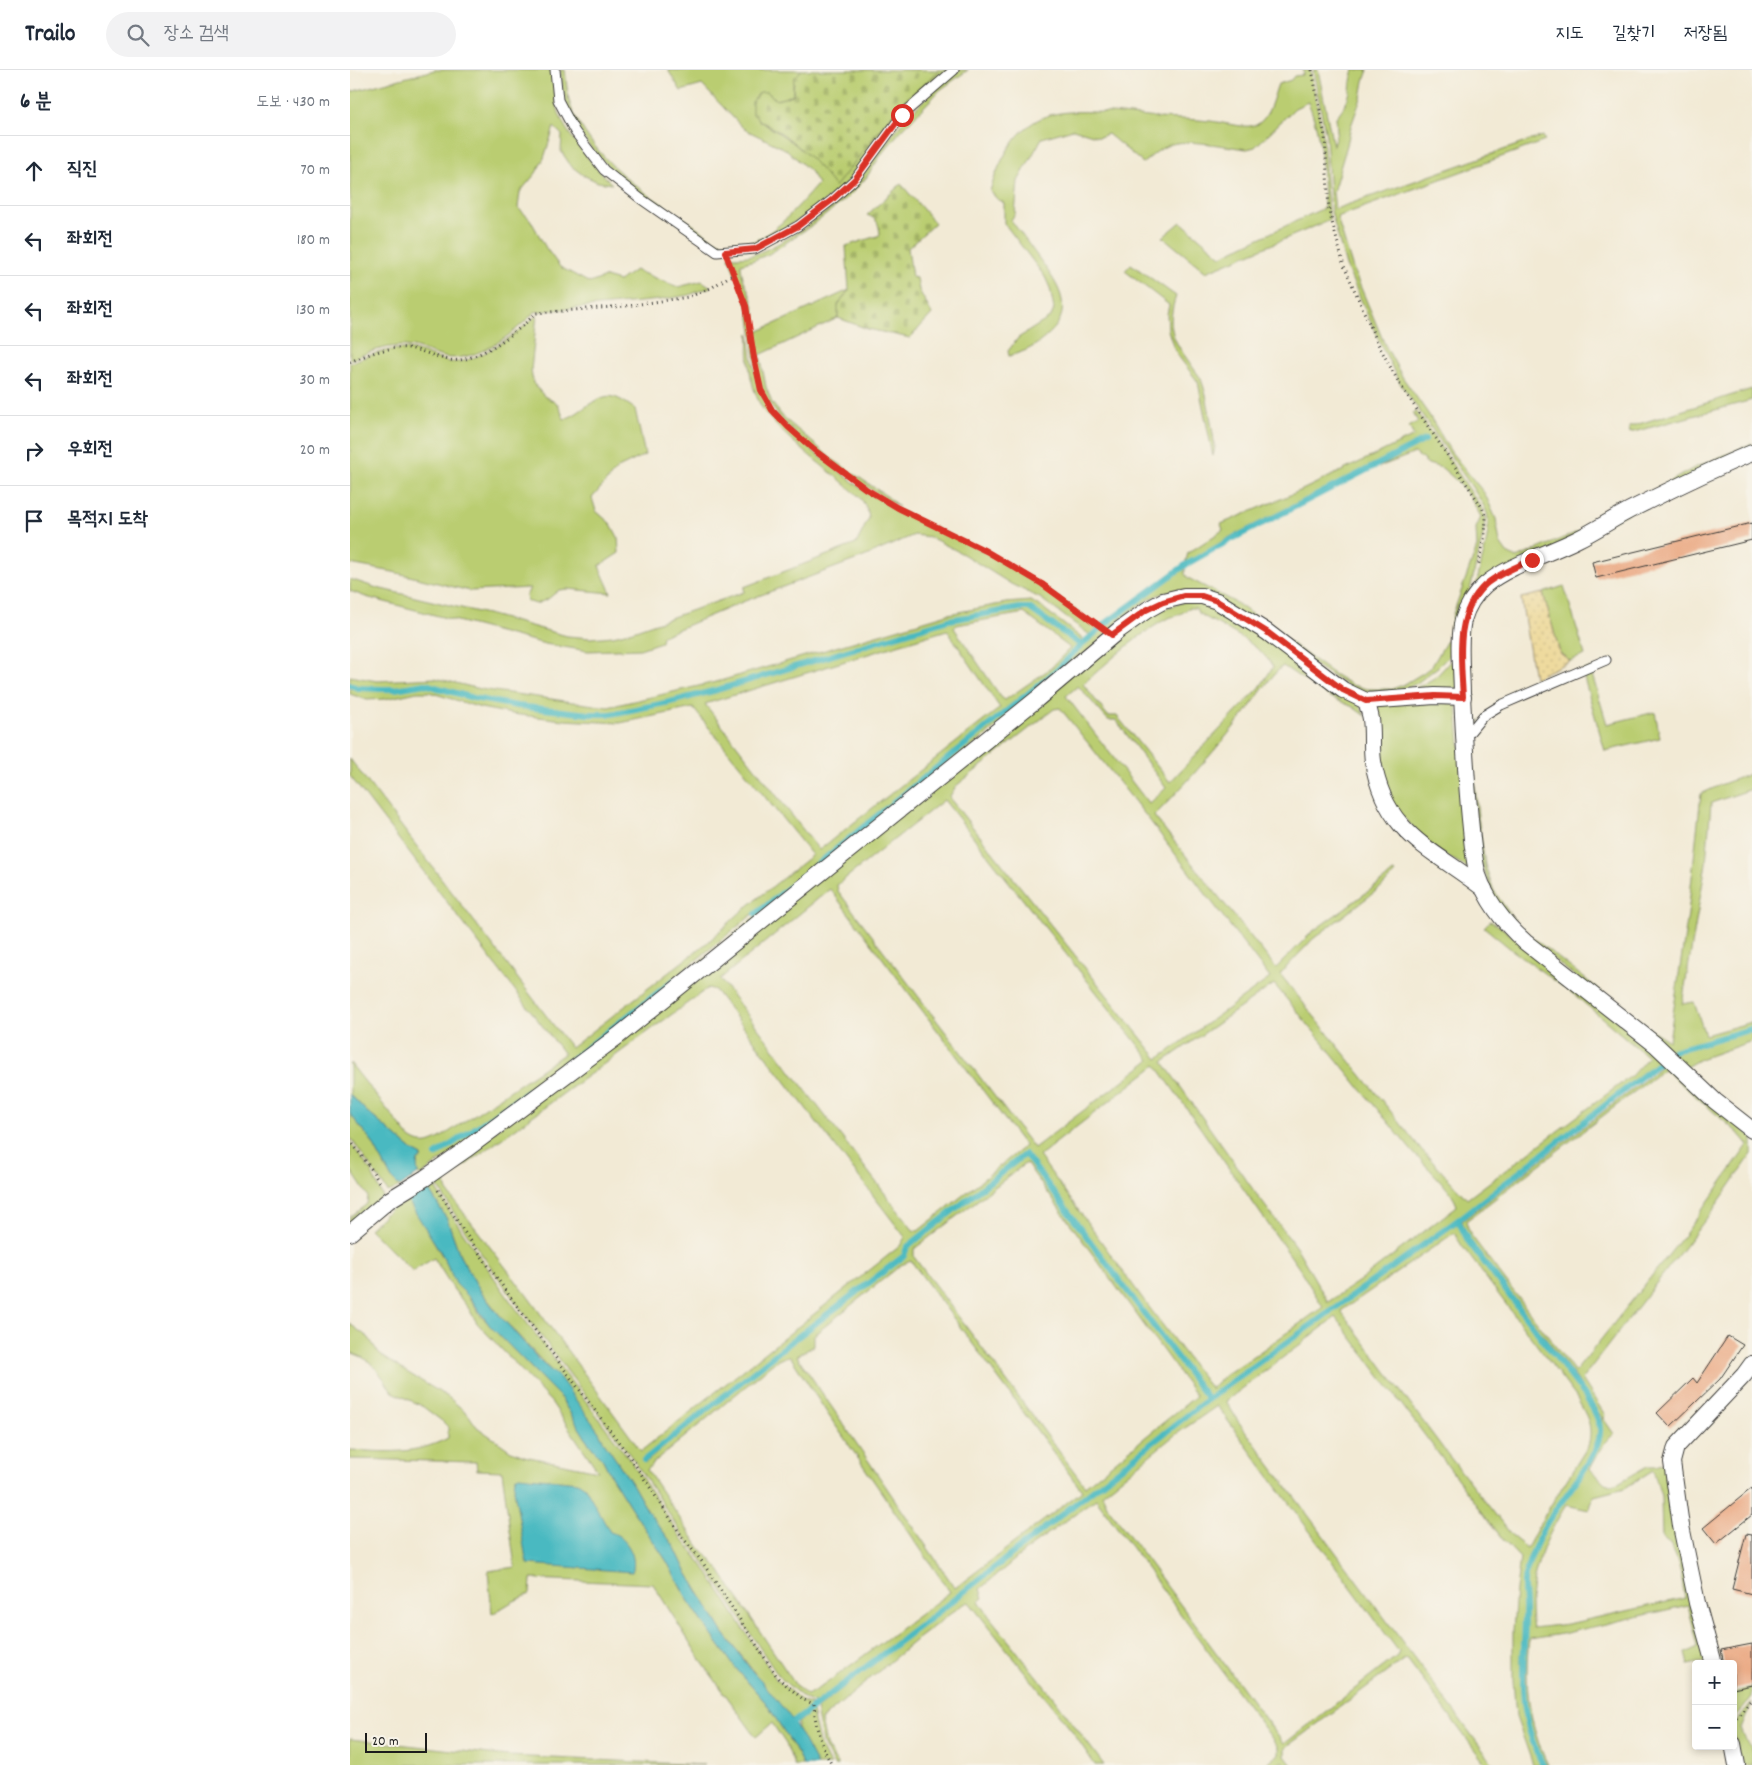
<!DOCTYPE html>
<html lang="ko">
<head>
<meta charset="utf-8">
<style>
  :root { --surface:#fff; --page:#f2f2f3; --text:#1f2937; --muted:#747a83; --line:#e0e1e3 }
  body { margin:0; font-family:Dekko,"Poor Story",sans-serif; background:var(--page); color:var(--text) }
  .controls { position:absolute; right:15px; bottom:15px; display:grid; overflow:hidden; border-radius:5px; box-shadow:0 2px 8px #0003 }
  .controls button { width:45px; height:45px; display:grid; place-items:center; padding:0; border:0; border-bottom:1px solid var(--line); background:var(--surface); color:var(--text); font:25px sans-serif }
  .scale { position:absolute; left:15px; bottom:12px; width:62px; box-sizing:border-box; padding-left:5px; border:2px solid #1c1c1c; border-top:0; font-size:14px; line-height:18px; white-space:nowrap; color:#1c1c1c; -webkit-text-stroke:4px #f7f3e8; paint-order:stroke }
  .stop { position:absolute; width:15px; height:15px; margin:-11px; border:4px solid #d93025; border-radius:50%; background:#fff }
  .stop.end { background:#d93025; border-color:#fff; box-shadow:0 1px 5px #0008 }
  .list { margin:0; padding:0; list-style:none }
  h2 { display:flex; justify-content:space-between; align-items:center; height:65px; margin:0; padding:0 20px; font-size:21px }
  h2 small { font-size:16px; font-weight:400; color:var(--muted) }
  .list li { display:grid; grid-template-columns:32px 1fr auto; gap:15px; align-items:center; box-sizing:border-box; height:70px; padding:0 20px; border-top:1px solid var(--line) }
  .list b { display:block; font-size:19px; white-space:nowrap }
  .list em { font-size:16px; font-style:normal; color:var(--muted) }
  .icon { flex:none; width:28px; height:28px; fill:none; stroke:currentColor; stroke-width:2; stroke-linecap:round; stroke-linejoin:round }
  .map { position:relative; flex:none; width:1402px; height:1695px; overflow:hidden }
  header { display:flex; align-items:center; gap:30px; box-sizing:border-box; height:70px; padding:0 25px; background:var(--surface); border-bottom:1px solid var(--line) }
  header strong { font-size:24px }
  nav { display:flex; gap:28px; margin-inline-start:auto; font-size:18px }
  .search { width:350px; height:45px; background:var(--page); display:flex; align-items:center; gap:12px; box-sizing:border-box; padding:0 18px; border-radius:28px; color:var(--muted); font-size:19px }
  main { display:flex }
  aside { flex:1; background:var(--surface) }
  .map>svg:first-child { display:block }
</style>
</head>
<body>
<header>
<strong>Trailo</strong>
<div class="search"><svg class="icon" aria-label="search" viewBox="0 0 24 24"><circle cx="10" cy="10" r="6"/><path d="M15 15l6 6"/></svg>장소 검색</div>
<nav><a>지도</a><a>길찾기</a><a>저장됨</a></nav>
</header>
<main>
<aside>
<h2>6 분<small>도보 · 430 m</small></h2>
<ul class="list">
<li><svg class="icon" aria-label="ahead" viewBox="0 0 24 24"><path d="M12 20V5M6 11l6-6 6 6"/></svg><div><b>직진</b></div><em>70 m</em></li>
<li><svg class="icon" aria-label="left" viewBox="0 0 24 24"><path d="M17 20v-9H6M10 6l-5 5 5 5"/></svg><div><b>좌회전</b></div><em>180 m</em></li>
<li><svg class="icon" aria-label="left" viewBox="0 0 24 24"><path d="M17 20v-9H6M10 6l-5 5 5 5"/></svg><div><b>좌회전</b></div><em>130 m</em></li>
<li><svg class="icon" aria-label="left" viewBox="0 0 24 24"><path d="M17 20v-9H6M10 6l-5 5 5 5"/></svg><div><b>좌회전</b></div><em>30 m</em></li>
<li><svg class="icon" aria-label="right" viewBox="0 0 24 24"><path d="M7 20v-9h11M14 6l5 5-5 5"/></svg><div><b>우회전</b></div><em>20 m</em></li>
<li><svg class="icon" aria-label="arrive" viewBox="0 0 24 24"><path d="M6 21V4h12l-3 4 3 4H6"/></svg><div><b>목적지 도착</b></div></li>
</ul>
</aside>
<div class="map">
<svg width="1402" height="1695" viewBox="0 0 1402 1695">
  <defs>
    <pattern id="sand-dots" width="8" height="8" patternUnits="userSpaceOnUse" patternTransform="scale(1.25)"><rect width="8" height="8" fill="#eeda9e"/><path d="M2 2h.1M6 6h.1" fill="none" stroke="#ccba88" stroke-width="1.8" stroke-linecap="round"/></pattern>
    <pattern id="cemetery-stones" width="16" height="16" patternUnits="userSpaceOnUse" patternTransform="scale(1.25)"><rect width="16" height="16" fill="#bacd71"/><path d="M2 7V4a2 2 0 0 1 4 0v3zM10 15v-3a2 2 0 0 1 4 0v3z" fill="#9faf61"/></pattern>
  </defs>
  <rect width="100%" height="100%" fill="#f7f3e8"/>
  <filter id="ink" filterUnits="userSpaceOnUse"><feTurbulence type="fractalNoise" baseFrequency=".02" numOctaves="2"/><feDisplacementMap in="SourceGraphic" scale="10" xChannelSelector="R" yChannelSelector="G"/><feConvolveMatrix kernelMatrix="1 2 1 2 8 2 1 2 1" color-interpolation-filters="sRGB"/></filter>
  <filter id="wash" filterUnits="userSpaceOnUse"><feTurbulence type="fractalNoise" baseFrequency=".0096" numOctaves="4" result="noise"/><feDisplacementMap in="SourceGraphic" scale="20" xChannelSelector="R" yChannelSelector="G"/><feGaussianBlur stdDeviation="1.12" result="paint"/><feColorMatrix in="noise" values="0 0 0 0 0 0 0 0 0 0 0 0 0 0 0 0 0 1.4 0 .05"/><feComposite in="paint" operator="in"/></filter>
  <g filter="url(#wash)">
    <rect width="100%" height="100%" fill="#f2ead5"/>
    <g fill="#bacd71" stroke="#6b7446" fill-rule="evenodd">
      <path d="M85 0H202C204 15 205 32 210 46 218 67 246 98 262 114L248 112 233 105 221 96 211 81 212 65 204 57 194 88 186 103 170 122 168 138 180 149 196 178 210 197 240 213 255 207 269 211 285 200 328 217 352 211 361 217 339 225 310 230 185 242C164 263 134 287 104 288 91 289 76 280 63 277 44 273 17 282 0 290V130H1L0 125V22Z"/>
      <path d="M210 0H215C217 14 217 31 224 44 251 96 292 121 339 152 351 160 369 177 385 176 420 173 446 138 468 114L460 101 437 80 394 59 352 15 331 21 318 0H452L443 14V25L427 30 417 22 409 51C441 69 463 86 485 116L551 33 586 4 588 0H599L586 10 503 106 491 118 457 145 403 176 374 179 366 176C315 140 232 94 215 30 212 21 212 10 210 0Z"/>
      <path d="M609 0H618L590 20 549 63 533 82 516 108 497 128 464 154 419 184 404 190 391 194C391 207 396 214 400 225 405 238 406 249 407 262L499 220 489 235 488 248 410 285 416 317 422 333 434 348 482 389 538 427 549 437C511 414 427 361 412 319 403 293 404 264 398 237 393 220 384 204 379 187 387 187 395 187 402 185 432 176 477 143 500 121 513 107 522 90 534 75 556 47 580 21 609 0Z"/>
      <path d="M953 0H960L973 66 978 141 980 150 856 202 813 167 831 152 871 186 974 138C973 102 972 66 958 32L945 38 905 77 897 79C878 77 835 68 819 75 810 78 801 87 793 93L758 64 749 67 723 59 692 68 668 111 665 144 661 150C670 162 679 175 688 187 706 212 727 238 699 264 685 277 677 281 659 286L658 281 668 268 701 247 704 239 700 218 695 207 654 153V133L647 129 640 121C649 92 664 59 694 47 721 36 778 45 807 48 825 49 842 49 860 51 873 52 897 60 908 54 920 46 923 27 928 14L941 10 944 6 954 5Z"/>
      <path d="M963 0H968L983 76 987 61 986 47C993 39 998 31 1000 21 1001 13 1001 7 1004 0H1018L1014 11 1011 28 1001 56 997 75 983 122 985 139 1193 66 1195 71 987 147 1003 199 1035 275 1053 308 1079 345 1101 382 1135 424 1146 449 1150 473 1157 483 1167 488 1239 457 1344 398 1402 373V380L1126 520C1128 497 1140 472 1138 449 1137 438 1129 429 1124 420L1050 313 1030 273 996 196 981 141 976 66Z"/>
      <path d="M781 194 826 226C816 256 822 269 840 293 843 298 848 304 851 309 859 330 861 355 865 377L863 386 848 312 829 287 823 276 818 260 817 244 819 235 775 201Z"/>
      <path d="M187 245 181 300 183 313 194 326 208 334 214 349C230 345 248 322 264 327 271 329 279 335 285 339L295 385 268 398 242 428 246 441 261 454 268 467 269 483 249 496 261 523 218 519 209 520 198 529 186 534 177 531 176 526 180 518 120 521 43 502 0 494V293C18 285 44 276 63 280 76 283 88 290 100 292 126 295 169 262 187 245Z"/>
      <path d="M399 263 402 288 409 321 421 341 463 381 515 421 547 439 635 482 691 515 749 557 740 565 690 528 661 514 613 484 580 467 564 465 516 486 395 531 312 566 311 572 290 579 238 581 195 574 16 527 0 521V509L27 518 141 545 217 566 240 568 263 566 283 561 394 522V517L506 474 519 448C516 428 504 423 490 410 469 393 421 357 410 334 399 312 397 287 399 263Z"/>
      <polygon points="1402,319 1402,330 1280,363 1279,357"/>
      <path d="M1066 341 1121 422 1131 438 1135 449 1133 465 1117 533 1098 587 1089 596 1066 614 1047 621 1009 623 960 592 830 519C803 522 779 542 759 560L755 557 835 498V504L838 508 888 534 982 603 1002 615 1017 619H1042L1053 615 1073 603 1082 596 1099 567 1103 544 1127 477 1126 458 1131 447 1120 427 1107 411 1092 398 1078 394 1065 383 1029 397 1077 371 1076 368 880 467 835 494 838 483 873 460 871 454 952 420 1064 366 1059 357 1068 352 1063 343Z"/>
      <polygon points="1214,516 1235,585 1220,591 1210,583 1193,523"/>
      <path d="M839 530 874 541 1009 634 1015 646 1003 637 980 627 933 596C922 604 906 629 897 641 867 678 837 713 804 746L926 898 963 861 1034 810 1043 802 1045 803 1034 815 963 869 930 904 1071 1079 1117 1129 1281 1006 1298 987 1226 926 1162 880 1134 857 1140 851 1151 857 1279 960 1402 1067V1084L1363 1140 1232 1309 1255 1345 1253 1348 1264 1364 1255 1372 1240 1399 1255 1413 1261 1415 1268 1413 1298 1396H1306L1317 1392 1359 1594 1352 1592 1338 1595 1335 1583 1348 1577 1338 1535 1212 1564 1179 1569C1174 1612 1178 1655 1198 1695H1194L1181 1663 1175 1629 1173 1605 1177 1543 1176 1508 1184 1484 1198 1454 1242 1389 1250 1372 1252 1348 1226 1308 1118 1167 1112 1151 1297 1008 1310 997 1311 992 1308 991 1189 1086 1107 1149 859 1327 675 1082 557 1176 553 1185 436 1274 292 1390 295 1393 437 1276 555 1186 558 1178 675 1085 856 1329 591 1538 465 1633 455 1629 429 1607 354 1493 334 1467 283 1389 162 1227 114 1159 88 1117 85 1109 791 547ZM838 538H846L848 543C871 557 910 573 923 597L910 617 820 712 767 646H758L733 614C758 592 783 569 811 552 819 546 832 546 838 538ZM728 616 758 650H766L816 718 799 734 716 626ZM710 638 797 747 920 908 808 989 601 730 600 726 606 716 704 639ZM594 730 800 990 684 1078 488 821 487 815ZM480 819 675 1076 568 1161 563 1160 370 909ZM924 914C971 969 1015 1025 1061 1080 1073 1094 1103 1120 1107 1136L1012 1209 978 1232 948 1180 907 1125 813 992ZM358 918 365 920 555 1167 550 1176 291 1381 176 1224 97 1121 95 1115V1110ZM806 995 949 1198 973 1237C950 1253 927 1270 904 1286 889 1297 872 1304 861 1319L796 1233 689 1086ZM1314 999 1388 1063 1398 1075 1336 1163 1225 1302 1120 1164 1116 1151ZM676 1093 846 1326 735 1416 564 1187V1179ZM561 1191 732 1421 605 1518 447 1286 464 1276V1265L551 1195ZM440 1286 479 1346 600 1522 474 1615 457 1625 447 1617 367 1497 350 1478 297 1400 302 1394 426 1291 435 1287ZM1303 1400 1311 1426 1312 1468C1330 1480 1331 1508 1335 1528L1218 1554 1183 1558C1175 1514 1193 1472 1216 1435L1239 1440 1240 1433 1244 1426 1275 1418Z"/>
      <polygon points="681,531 693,538 734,570 731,573 679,536 670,537 599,548 367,618 320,631 261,642 239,643 167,635 123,626 76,612 45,617 31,618 9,617 0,613 0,606 27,611 85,608 130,619 258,637 370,611 598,544 656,533"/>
      <path d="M678 539 729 575 705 599 323 909 196 1007 85 1084 87 1087 198 1009 325 912 708 602 732 576 752 559 757 563 749 572 497 780 171 1033 70 1106 66 1101 68 1090 72 1088V1086L63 1081 16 1041 0 1024V993L60 1068C72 1076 78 1074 90 1068L214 984 0 706V689L221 978 358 872 393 840 462 785 343 638 270 653 214 650 162 644 131 638 79 622H67L35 629 17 630 0 624V617L8 620 46 621 75 615 122 629 167 638 239 646 261 645 321 634 368 622 600 551ZM674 543 720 578 701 598 655 630 651 627 604 558 607 555ZM597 560 650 638 469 780 355 634Z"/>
      <polygon points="1104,587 1108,619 1061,621 1086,607"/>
      <polygon points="1240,598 1257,654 1305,642 1310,668 1255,681 1232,601"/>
      <polygon points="1098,633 1107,636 1120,799 1086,780 1045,739 1031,710 1023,635"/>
      <polygon points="1131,649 1124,675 1123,695 1128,747 1135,795 1144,821 1169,857 1294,955 1319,971 1338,844 1351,724 1370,715 1402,703 1402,719 1361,733 1356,793 1332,934 1344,932 1355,965 1402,952 1402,957 1323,980 1323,982 1402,960 1402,971 1350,989 1336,997 1173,864 1145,830 1130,790 1119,672"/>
      <polygon points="0,1044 21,1070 42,1109 50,1117 38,1122 0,1067"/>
      <polygon points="0,1072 21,1101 33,1127 0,1159 0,1147 17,1134 18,1126 0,1099"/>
      <polygon points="81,1111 112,1161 159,1229 281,1391 332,1469 352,1494 426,1609 453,1632 464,1635 445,1650 440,1649 373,1562 336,1501 324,1476 297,1440 281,1412 254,1372 249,1362 222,1328 216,1317 152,1248 130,1220 111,1188 97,1149 75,1114"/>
      <path d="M55 1126 76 1158 98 1196 132 1247 210 1327 240 1375 253 1390 261 1406 283 1441 316 1490 338 1530 359 1561 384 1596 416 1633 444 1677 453 1695H444L436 1674 422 1653 406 1667 352 1592 303 1514 181 1509 180 1524 162 1532 142 1544 138 1501 165 1497 152 1401 127 1400 126 1392 0 1389V1380C36 1382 65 1385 98 1368V1357L92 1351 72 1336 41 1321 34 1309 22 1294 12 1287 0 1282V1254L19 1268 29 1284 55 1301 98 1327 118 1344 127 1357 161 1381 174 1386 248 1401 202 1333 127 1253 119 1239 104 1220 84 1188 63 1201 19 1159Z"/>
      <path d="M1108 1153 1116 1172 1233 1325C1239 1335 1248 1347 1248 1359 1249 1385 1210 1428 1196 1451 1187 1467 1176 1489 1173 1507 1171 1520 1175 1533 1174 1546 1171 1585 1167 1625 1178 1663 1181 1674 1187 1685 1191 1695H1183L1166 1647 1163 1610V1561L1166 1519 1170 1488 1154 1471 986 1247 876 1331 888 1351 1144 1695H1136L1057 1589 1053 1590 935 1678V1686L942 1695H936L933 1691 927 1695H914L929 1684V1678L746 1429 681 1476 630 1519 633 1528 629 1531 639 1546 707 1632 754 1695H745L722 1661 619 1532 612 1535 567 1569 471 1650 476 1675 488 1695H484L472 1672 466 1639 859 1330ZM1104 1163 1112 1176 1226 1327C1236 1345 1244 1355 1238 1376L1194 1446 1177 1478 1164 1468 1095 1381 991 1241ZM867 1336 1049 1582 1047 1586 934 1674 758 1437 752 1424 825 1365Z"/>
      <polygon points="1402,1617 1402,1627 1383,1649 1383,1623"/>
      <polygon points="1402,1632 1391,1659 1395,1669 1402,1677 1402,1695 1389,1695 1383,1655"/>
      <polygon points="462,1641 469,1673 480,1695 467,1695 448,1660 448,1653"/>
      <polygon points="0,1669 158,1686 355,1695 0,1695"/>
    </g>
    <polygon fill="url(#sand-dots)" stroke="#857b5d" points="1193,523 1210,583 1220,591 1184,608 1171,528"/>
    <g fill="url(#cemetery-stones)" stroke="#6b7446">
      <path d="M452 0H588L586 4 551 33 485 117C470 97 454 80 434 65 423 57 411 54 402 43V32L410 22H417L427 30 443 25 444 8Z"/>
      <path d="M551 114 585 153 558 178 562 207 567 208 569 220 582 244 560 268 518 259 488 248V235L499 220 496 176 530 165C529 154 528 149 517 145Z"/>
    </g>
    <g fill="#4ab9c1" stroke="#336a6e">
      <polygon points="0,1024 16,1041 63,1081 72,1086 72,1088 68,1090 67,1095 68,1104 50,1117 42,1109 21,1070 0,1044"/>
      <polygon points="75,1114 97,1149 111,1188 130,1220 145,1240 192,1293 210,1308 249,1362 254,1372 281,1412 297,1440 324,1476 336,1501 373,1562 402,1601 411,1610 444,1652 467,1695 453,1695 444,1677 416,1633 384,1596 359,1561 338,1530 316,1490 283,1441 261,1406 253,1390 240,1375 210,1327 140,1256 121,1229 106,1214 93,1186 55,1126"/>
      <path d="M169 1406 228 1412 235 1417 260 1462C276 1466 288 1487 282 1502L178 1494 176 1489 164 1419 165 1408Z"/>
    </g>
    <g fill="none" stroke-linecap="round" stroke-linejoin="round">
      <g stroke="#4ab9c1" stroke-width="6">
        <polyline points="755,554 837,494 882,469 1075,370"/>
        <polyline points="0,615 8,618 31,619 45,619 75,614 123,628 167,636 239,644 261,644 320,632 367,620 599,550 670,538 679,538 731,575"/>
        <polyline points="406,844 707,600 731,575 751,558"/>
        <polyline points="1323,981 1402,959"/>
        <polyline points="86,1085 198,1008 324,910"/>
        <path d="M1108 1150 1118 1171 1234 1324C1240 1334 1249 1346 1250 1358 1253 1384 1210 1430 1197 1453 1188 1469 1180 1487 1175 1505 1172 1516 1176 1531 1175 1543 1175 1583 1168 1624 1180 1663 1183 1674 1188 1685 1193 1695"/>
        <polyline points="294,1390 437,1275 554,1186 557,1177 675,1084 858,1329"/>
        <polyline points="444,1652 592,1539 858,1329 1108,1150 1309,993"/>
      </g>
    </g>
    <g id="blocks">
      <g fill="#eaa67f">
        <polygon points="1402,453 1402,470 1246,508 1242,492"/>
        <polygon points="1378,1266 1393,1275 1370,1309 1320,1357 1307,1343 1343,1308 1347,1313"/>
        <polygon points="1402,1418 1402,1445 1366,1474 1353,1458"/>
        <polygon points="1396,1464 1402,1465 1402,1524 1382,1519"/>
        <polygon points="1402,1574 1402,1615 1383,1619 1383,1594 1374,1594 1371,1580"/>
      </g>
    </g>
  </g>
  <g filter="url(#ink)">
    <use href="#blocks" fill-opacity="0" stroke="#3c3b38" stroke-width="1"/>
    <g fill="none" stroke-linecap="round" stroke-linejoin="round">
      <g stroke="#3c3b38" stroke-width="11">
        <g id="lane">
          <polyline points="205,0 208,30 225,62 254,100 291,129 367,182 405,179 448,156 482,130 505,109 552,45 604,0"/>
          <polyline points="1115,668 1133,646 1151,635 1256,590"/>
        </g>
      </g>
      <g stroke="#3c3b38" stroke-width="18">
        <g id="street">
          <path d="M1402 383C1362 399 1324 418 1286 437 1265 447 1247 460 1226 470 1200 483 1157 496 1135 515 1125 524 1117 536 1113 550 1108 571 1112 603 1112 625 1114 667 1116 708 1120 749 1122 768 1123 787 1128 805 1137 832 1155 854 1175 872L1306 975 1365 1031 1402 1060"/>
          <path d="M1016 631C1018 637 1020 643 1021 649 1023 663 1021 678 1023 691 1035 765 1082 778 1134 819"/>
          <polyline points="0,1163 39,1130 75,1108 115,1080 268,966 687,629 769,560 797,540 813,531 834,526 852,526 867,531 917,562 993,620 1016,631 1085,626 1113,627"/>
          <polyline points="1364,1594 1347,1533 1331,1456 1322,1392 1326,1377 1394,1305 1402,1294"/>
          <polyline points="1383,1674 1387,1695"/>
        </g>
      </g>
      <g stroke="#3c3b38" stroke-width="3" stroke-dasharray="1 4" stroke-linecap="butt">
        <polyline points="962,0 975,66 979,141 994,196 1028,274 1049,313 1132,437 1136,448 1135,465 1128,497"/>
        <polyline points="380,196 396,237 404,288 411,320 422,340 439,357 464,380 516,419 548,438 636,481 693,514 748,554"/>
        <path d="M0 292C18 284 44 274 63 279 76 282 88 288 100 290 126 294 169 261 186 243L276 236 339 227 361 218 383 204"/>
        <polyline points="0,1070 22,1100 30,1114"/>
        <path d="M88 1120 113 1160 161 1228 282 1390 333 1468 353 1493 428 1608 454 1630 464 1634C465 1656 471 1676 482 1695"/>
        <polyline points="1383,1651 1402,1629"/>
      </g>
      <use href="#lane" stroke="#fff" stroke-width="9"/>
      <use href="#street" stroke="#fff" stroke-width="16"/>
    </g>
  </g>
  <g fill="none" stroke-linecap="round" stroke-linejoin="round" filter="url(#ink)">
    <path stroke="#d93025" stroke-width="6" d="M552 45 505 109 482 130 448 156 405 179 375 182 396 236 404 288 411 320 422 340 438 357 464 380 516 419 548 438 636 481 692 514 762 565 796 540 813 532 834 526H852L867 531 917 562 993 620 1016 631 1085 626 1113 627C1111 589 1104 544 1135 515 1148 504 1166 497 1182 490"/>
  </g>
</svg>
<div class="controls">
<button>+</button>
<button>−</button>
</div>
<div class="scale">20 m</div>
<div class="stop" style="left:552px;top:45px"></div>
<div class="stop end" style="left:1182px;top:490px"></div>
</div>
</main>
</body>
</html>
